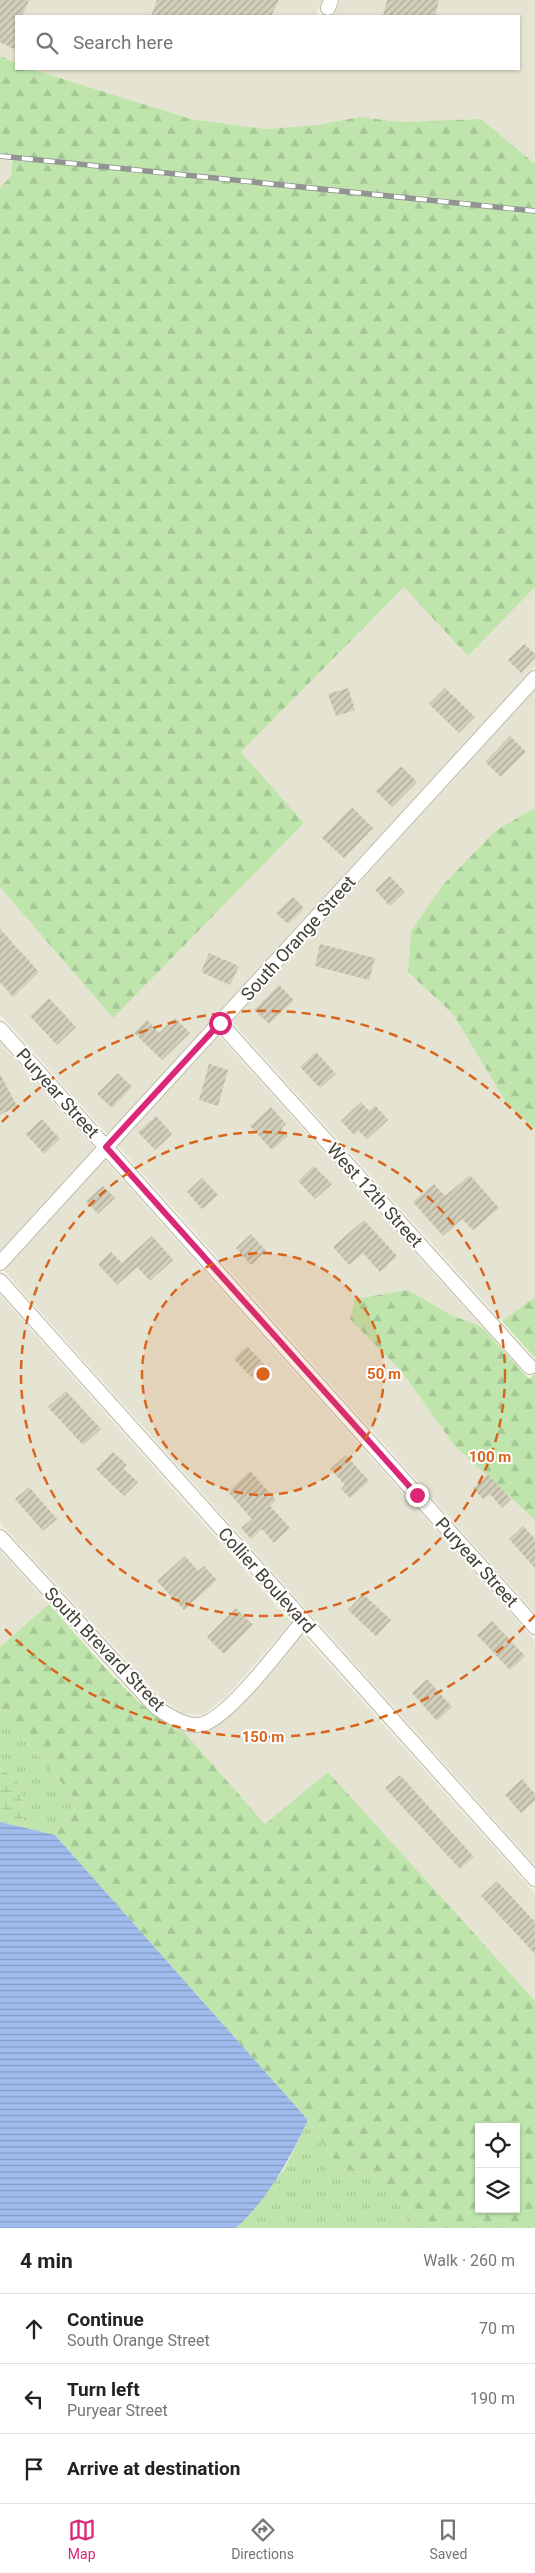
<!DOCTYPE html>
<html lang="en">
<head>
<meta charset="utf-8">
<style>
  :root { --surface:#fff; --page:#f2f2f2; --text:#222; --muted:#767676; --line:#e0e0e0; --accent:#db2777 }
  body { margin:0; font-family:Roboto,sans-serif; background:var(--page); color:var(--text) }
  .controls { position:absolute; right:15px; bottom:15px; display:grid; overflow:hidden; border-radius:0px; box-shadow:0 1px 4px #0004 }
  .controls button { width:45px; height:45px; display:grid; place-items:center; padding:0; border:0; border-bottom:1px solid var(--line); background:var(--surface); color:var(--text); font:25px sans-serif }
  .stop { position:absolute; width:15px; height:15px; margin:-11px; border:4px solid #db2777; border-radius:50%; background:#fff }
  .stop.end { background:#db2777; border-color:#fff; box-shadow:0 1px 5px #0008 }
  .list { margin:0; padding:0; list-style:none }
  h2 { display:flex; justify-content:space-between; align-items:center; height:65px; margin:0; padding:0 20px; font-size:21px }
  h2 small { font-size:16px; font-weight:400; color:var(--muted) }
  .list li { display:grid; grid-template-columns:32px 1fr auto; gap:15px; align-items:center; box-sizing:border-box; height:70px; padding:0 20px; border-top:1px solid var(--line) }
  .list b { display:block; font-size:19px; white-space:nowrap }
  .list p { margin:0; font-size:16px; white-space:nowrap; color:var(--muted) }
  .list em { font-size:16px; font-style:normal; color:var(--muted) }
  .icon { flex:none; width:28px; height:28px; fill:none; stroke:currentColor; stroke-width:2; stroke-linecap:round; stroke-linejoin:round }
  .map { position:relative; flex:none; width:535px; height:2228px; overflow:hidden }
  .search { position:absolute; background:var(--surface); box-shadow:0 1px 4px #0004; left:15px; right:15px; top:15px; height:55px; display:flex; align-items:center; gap:12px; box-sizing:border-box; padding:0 18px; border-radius:0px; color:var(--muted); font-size:19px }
  .sheet { height:275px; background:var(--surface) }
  nav { display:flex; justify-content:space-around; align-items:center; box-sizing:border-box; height:70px; border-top:1px solid var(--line); background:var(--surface); font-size:14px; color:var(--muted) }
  nav a { display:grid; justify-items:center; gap:2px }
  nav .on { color:var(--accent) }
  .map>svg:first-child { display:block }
</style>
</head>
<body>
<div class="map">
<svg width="535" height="2228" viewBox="0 0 535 2228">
  <defs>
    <pattern id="grass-tufts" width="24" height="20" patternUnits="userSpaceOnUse" patternTransform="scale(1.25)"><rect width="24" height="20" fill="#bfe5ac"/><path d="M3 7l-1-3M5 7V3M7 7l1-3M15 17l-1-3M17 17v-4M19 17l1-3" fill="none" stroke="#a5c695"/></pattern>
    <pattern id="forest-firs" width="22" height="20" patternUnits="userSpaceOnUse" patternTransform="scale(1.25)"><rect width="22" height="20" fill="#bfe5ac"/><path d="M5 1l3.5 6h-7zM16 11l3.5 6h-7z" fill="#a5c695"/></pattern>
    <pattern id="wetland-marsh" width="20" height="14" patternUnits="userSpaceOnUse" patternTransform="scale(1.25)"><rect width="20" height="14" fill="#bfe5ac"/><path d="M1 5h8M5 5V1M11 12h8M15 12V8" fill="none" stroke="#a5c695"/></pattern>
    <pattern id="water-rules" width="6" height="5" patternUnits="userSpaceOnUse" patternTransform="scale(1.25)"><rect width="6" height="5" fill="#a0bced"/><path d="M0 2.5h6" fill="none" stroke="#849ac1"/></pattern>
    <pattern id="building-hatch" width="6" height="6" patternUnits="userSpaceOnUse" patternTransform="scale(1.25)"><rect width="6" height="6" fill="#d2ceb9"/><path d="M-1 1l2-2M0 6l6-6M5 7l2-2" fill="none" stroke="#aca997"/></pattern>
  </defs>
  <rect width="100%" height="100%" fill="#f1f0e3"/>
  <g fill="#e5e3d1">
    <polygon points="0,0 322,0 316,14 323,16 16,16 16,63 0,56"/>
    <polygon points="340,0 535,0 535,164 481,119 400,122 360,117 316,125 266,129 191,119 31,69 519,69 519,16 333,16"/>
    <polygon points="0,153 13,154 11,176 0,188"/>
    <polygon points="404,587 468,655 535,587 535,666 107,1134 0,1014 0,887 113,1017 304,823 241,752"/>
    <polygon points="535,690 535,808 495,831 443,886 411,931 408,972 453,1014 507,1104 535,1129 535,1297 502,1321 232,1022"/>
    <polygon points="219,1036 482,1327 451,1315 408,1290 350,1318 402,1372 454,1445 535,1520 535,1613 118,1146"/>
    <polygon points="0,1043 94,1148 0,1251"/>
    <polygon points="105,1160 535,1641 535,1865 4,1271"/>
    <polygon points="0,1295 291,1622 226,1697 203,1715 183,1714 163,1700 0,1523"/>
    <polygon points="0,1551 49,1604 0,1647"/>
    <polygon points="302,1634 535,1893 535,2001 328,1773 265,1824 183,1731 203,1733 209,1731 238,1709"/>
  </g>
  <g fill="url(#grass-tufts)">
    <polygon points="0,1711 79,1803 55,1835 25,1828 20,1784 0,1767"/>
    <polygon points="308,2120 340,2168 375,2176 413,2222 411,2228 236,2228 255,2208 285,2168"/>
  </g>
  <g fill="url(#forest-firs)" fill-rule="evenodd">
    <polygon points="0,56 16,63 16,69 31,69 191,119 266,129 316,125 360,117 400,122 481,119 535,164 535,587 468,656 404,587 241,752 304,823 113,1018 0,887 0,188 11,176 13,155 0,153"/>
    <polygon points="535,808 535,1129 507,1104 453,1014 408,972 411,931 443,885 495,831"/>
    <polygon points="408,1290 451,1315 482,1327 529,1379 535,1374 535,1520 454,1445 402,1372 350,1319 355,1299"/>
    <polygon points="535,1297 535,1358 502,1321"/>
    <path d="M49 1604C76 1633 149 1725 183 1731L265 1824 328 1772 535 2001V2228H411L413 2222 375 2176 340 2168 308 2120 55 1835 79 1803 0 1711V1647ZM479 2127H516V2209H479Z"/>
  </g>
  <polygon fill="url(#wetland-marsh)" points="0,1767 20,1784 25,1828 0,1822"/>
  <path fill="url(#water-rules)" d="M0 1822 55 1835 308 2120C288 2162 270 2196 236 2228H0Z"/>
  <g fill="url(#building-hatch)">
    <polygon points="0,0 29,0 22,16 16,16 16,50 0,42"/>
    <polygon points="157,0 279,0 271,16 151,16"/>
    <polygon points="387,0 439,0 435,16 383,16"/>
    <polygon points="524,644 535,654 535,658 521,673 508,660"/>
    <polygon points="348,688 355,710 336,716 328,694"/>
    <polygon points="445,688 475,717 459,733 429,704"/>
    <polygon points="510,736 526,752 501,777 485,762"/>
    <polygon points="401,766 417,782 392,807 376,791"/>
    <polygon points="352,807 373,828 344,858 322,838"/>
    <polygon points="390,876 405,892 390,906 375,890"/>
    <polygon points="293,897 304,908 288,924 276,913"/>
    <polygon points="0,929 39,972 13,997 0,982"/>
    <polygon points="320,944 375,958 369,980 315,966"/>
    <polygon points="209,953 239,966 230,985 201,972"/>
    <polygon points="279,985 294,1000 269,1024 254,1010"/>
    <polygon points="49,998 76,1027 57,1045 30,1016"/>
    <polygon points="175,1018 190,1033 162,1060 134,1033 147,1020 159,1033"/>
    <polygon points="316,1052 336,1074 320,1088 300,1067"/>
    <polygon points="209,1064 228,1070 218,1106 199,1100"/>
    <polygon points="118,1073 132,1087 112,1108 97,1094"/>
    <polygon points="0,1074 17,1106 0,1115"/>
    <polygon points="361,1102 369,1111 375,1105 388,1120 367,1139 359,1131 354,1135 341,1121"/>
    <polygon points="271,1107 286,1124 281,1129 288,1136 272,1150 250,1126"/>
    <polygon points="156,1116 172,1134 155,1150 138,1132"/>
    <polygon points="42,1119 60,1139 44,1154 26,1134"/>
    <polygon points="314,1166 332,1184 315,1199 298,1181"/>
    <polygon points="470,1175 499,1208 473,1230 462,1219 443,1236 413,1202 434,1184 445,1196"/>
    <polygon points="202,1178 218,1195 202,1209 187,1192"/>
    <polygon points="103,1186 115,1198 98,1214 86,1201"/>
    <polygon points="364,1220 397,1256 380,1272 363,1253 349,1265 333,1247"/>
    <polygon points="251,1234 266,1251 251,1265 236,1248"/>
    <polygon points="152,1236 173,1260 150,1281 137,1267 117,1285 98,1264 111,1252 122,1263"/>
    <polygon points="247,1346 264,1364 251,1377 234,1359"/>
    <polygon points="66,1391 101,1429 83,1445 48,1407"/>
    <polygon points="113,1452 127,1465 123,1468 138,1482 124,1496 96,1469"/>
    <polygon points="346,1455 369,1481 350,1498 341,1489 345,1485 330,1469"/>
    <polygon points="250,1471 276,1500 270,1506 290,1528 274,1543 262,1529 251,1539 241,1528 252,1519 228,1492"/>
    <polygon points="488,1474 511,1499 502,1508 490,1494 483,1499 473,1488"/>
    <polygon points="29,1487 57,1519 43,1531 15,1499"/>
    <polygon points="523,1526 535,1539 535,1568 509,1539"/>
    <polygon points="185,1556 198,1571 204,1566 217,1580 184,1610 157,1581"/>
    <polygon points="363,1594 391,1620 376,1636 348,1610"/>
    <polygon points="236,1608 253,1625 224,1654 207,1637"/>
    <polygon points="492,1621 525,1656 510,1670 477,1635"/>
    <polygon points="427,1679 452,1707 437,1721 412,1693"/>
    <polygon points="400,1775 474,1857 460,1869 385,1788"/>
    <polygon points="522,1779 535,1794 535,1801 521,1813 505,1795"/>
    <polygon points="497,1881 535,1922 535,1954 481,1896"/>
  </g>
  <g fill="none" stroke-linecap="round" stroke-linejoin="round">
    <g stroke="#bcb9a6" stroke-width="16">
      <g id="minor">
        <polyline points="328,8 331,0"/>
        <polyline points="220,1023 530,1367"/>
        <polyline points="0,1029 535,1627"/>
        <polyline points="0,1263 535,678"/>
        <polyline points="0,1281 535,1879"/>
        <path d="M0 1537 157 1708C169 1716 190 1730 206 1723 235 1710 281 1647 303 1621"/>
      </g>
    </g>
    <use href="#minor" stroke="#fff" stroke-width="14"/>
    <g stroke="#939393" stroke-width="5.5">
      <polyline id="rail" points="0,156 535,211"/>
    </g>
    <use href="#rail" stroke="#fff" stroke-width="4" stroke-dasharray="11" stroke-linecap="butt"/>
  </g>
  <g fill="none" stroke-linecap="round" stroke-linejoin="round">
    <polyline stroke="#db2777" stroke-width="6" points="220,1023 106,1147 417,1495"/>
  </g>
  <circle cx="263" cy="1374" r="121" fill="#d9641b" fill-opacity=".12"/>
  <g fill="none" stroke="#d9641b" stroke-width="2.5" stroke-dasharray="9 6">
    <circle cx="263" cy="1374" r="121"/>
    <circle cx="263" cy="1374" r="242"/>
    <path d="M535 1615A363 363 0 0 1 2 1626M2 1122A363 363 0 0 1 535 1133"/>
  </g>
  <g text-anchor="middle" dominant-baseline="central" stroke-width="4" stroke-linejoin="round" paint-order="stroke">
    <g font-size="18" fill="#434034" stroke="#fff">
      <text transform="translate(298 938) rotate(-48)">South Orange Street</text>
      <text transform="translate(58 1093) rotate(48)">Puryear Street</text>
      <text transform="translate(375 1195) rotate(48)">West 12th Street</text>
      <text transform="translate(477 1562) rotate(48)">Puryear Street</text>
      <text transform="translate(267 1580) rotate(48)">Collier Boulevard</text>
      <text transform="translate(105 1649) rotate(46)">South Brevard Street</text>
    </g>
  </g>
  <circle cx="263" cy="1374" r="8" fill="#d9641b" stroke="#fff" stroke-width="2.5"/>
  <g font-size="15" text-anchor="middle" font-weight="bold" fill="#d9641b" stroke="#fff" stroke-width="4" stroke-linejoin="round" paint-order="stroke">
    <text x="384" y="1379">50 m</text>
    <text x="490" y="1462">100 m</text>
    <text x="263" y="1742">150 m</text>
  </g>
</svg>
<div class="controls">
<button><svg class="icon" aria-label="locate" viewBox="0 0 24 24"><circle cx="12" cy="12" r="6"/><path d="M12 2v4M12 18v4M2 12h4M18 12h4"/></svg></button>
<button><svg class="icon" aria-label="layers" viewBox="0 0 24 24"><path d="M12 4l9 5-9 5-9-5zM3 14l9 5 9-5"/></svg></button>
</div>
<div class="stop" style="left:220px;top:1023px"></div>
<div class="stop end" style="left:417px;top:1495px"></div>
<div class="search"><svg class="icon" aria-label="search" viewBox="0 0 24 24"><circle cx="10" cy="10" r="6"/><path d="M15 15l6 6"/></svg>Search here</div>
</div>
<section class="sheet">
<h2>4 min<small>Walk · 260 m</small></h2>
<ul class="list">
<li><svg class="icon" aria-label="ahead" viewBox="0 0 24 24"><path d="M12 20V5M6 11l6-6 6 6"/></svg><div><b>Continue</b><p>South Orange Street</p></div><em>70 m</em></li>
<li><svg class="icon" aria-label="left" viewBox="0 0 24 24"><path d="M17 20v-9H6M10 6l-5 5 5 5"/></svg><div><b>Turn left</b><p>Puryear Street</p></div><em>190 m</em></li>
<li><svg class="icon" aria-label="arrive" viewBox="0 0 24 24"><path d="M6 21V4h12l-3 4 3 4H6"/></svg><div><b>Arrive at destination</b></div></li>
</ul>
</section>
<nav>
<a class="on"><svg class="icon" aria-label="map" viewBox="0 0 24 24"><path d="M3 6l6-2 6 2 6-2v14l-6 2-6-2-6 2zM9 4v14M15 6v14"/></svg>Map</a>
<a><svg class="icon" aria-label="directions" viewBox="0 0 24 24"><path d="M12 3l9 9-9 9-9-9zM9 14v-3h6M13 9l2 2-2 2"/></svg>Directions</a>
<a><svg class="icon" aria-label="saved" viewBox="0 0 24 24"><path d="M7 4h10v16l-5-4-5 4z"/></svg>Saved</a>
</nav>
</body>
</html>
